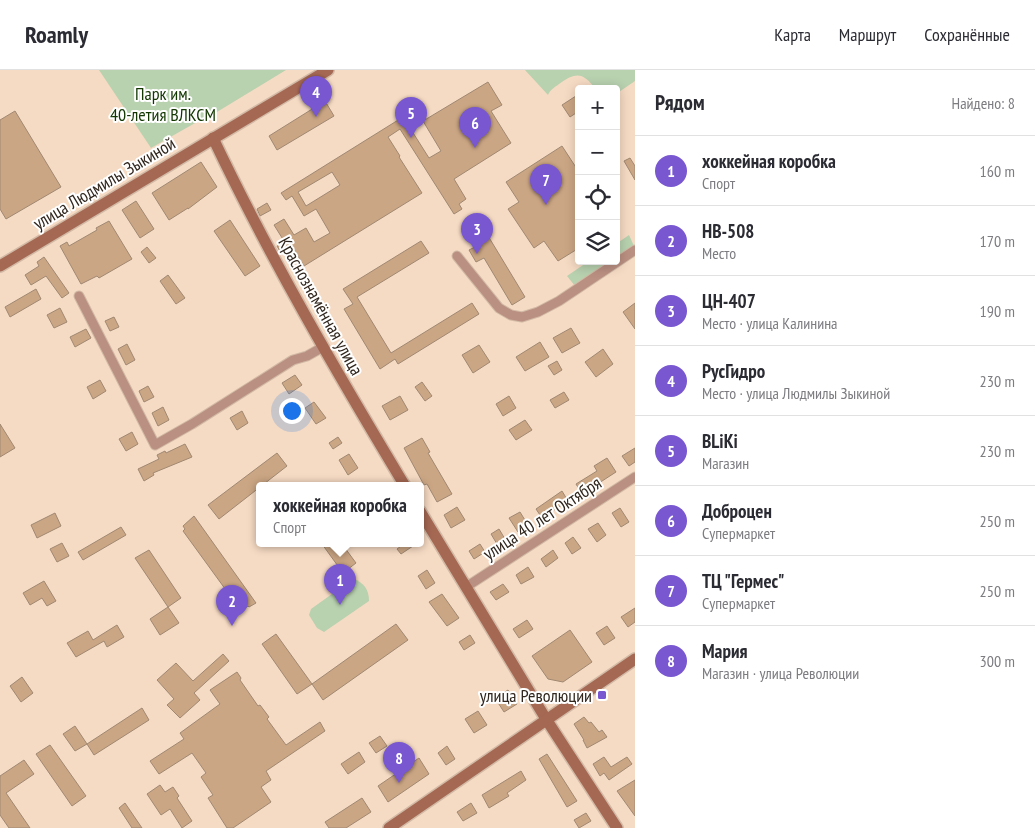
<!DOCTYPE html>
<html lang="ru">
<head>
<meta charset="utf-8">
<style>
  :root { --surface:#fff; --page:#f2f2f3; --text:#2b2b33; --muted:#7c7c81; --line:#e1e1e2; --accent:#7857d1 }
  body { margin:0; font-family:"PT Sans Narrow",sans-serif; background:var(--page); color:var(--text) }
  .controls { position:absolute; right:15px; top:15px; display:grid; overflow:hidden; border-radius:5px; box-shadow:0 2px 12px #0003 }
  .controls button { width:45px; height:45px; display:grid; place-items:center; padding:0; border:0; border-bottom:1px solid var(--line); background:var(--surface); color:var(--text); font:25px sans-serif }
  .you { position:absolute; left:291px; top:340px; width:18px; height:18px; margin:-12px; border:4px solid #fff; border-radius:50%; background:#1a73e8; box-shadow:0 0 0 8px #1a73e833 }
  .badge { display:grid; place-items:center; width:32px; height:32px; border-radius:50%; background:var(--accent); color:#fff; font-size:16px; font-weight:700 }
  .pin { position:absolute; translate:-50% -41px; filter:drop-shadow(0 1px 2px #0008) }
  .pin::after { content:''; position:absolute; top:26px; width:18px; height:15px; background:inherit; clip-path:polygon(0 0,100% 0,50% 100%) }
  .popup { position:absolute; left:256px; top:412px; width:168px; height:65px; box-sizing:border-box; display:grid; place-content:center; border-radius:5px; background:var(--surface); filter:drop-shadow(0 1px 4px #0005); font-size:16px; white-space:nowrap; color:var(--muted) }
  .popup b { font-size:19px; color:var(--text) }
  .popup::after { content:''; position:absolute; left:50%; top:100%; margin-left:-10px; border:10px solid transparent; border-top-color:var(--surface) }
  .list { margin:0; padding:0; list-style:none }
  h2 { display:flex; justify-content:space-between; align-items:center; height:65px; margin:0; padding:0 20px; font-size:21px }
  h2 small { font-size:16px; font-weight:400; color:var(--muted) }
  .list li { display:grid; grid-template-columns:32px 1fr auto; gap:15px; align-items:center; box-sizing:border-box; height:70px; padding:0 20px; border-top:1px solid var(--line) }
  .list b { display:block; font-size:19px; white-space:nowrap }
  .list p { margin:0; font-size:16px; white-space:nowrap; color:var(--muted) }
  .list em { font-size:16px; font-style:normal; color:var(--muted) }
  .icon { flex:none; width:28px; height:28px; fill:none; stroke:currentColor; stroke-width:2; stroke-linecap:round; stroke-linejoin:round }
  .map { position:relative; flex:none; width:635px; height:758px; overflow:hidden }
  header { display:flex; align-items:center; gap:30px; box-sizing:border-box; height:70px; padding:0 25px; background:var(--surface); border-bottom:1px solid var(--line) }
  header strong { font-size:24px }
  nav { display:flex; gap:28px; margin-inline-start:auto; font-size:18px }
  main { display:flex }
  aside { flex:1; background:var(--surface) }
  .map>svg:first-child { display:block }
</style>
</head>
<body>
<header>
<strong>Roamly</strong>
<nav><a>Карта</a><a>Маршрут</a><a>Сохранённые</a></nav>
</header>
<main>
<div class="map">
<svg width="635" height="758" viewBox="0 0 635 758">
  <rect width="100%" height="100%" fill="#f6dbc4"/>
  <g fill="#b8d1af">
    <polygon points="99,0 286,0 212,45 211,44 151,78"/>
    <path d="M525 0H635V11L616 24V19H596C583 3 577 1 559 14 555 17 550 20 548 25Z"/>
    <polygon points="629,165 634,176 616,191 616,174"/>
    <polygon points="589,191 615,191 575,216 567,206"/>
    <path d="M353 509C364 512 369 520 369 531L324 562 317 558 309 545 311 539Z"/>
  </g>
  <g fill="#cba684" stroke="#a08872" fill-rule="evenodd">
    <path d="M488 12 502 35 491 41 511 73 454 109 466 129 459 134 462 139 454 144 400 59 388 67 400 86 399 87 422 123 304 196 292 176 281 183 277 176 284 171 274 155 284 149 294 165 306 158 314 172 330 163 316 139 304 146 292 126 286 130 281 123 403 47 429 88 441 81 423 51ZM332 102 340 115 306 136 298 122Z"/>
    <polygon points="579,24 579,41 570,47 562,35"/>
    <polygon points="325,31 334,46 277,80 269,66"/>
    <polygon points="15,41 61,117 6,149 0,139 0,50"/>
    <polygon points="562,76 579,102 579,178 558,191 544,171 534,178 508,139 519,132 506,112"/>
    <polygon points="630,88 635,96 635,110 624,91"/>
    <polygon points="201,92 217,117 188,139 188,138 169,150 152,123"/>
    <polygon points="136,131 154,159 140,168 122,140"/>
    <polygon points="267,133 271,140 260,146 257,139"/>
    <polygon points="476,146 525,227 512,235 484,188 476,192 469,180 477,176 463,154"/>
    <polygon points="230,150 260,196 245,206 214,161"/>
    <polygon points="109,151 132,189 99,208 97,206 81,214 60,176 67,172 69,176 97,160 96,158"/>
    <polygon points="421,171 429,183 357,227 391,283 472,233 479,244 398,294 395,289 380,299 344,239 353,234 343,219"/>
    <polygon points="147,177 156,188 149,193 141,182"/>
    <polygon points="44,187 69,223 62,228 46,206 31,215 25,205 39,196 37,192"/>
    <polygon points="168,205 185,228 176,234 160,211"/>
    <polygon points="36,219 41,229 10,247 5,237"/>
    <polygon points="635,233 635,259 623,242"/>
    <polygon points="60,238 67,252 54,258 47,245"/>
    <polygon points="114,247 119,257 110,261 105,251"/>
    <polygon points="571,258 580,273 562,283 553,268"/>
    <polygon points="86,259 91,268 75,277 70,267"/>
    <polygon points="540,272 549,287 525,301 516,287"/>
    <polygon points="127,274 135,290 126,295 118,279"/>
    <polygon points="479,275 490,292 473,303 462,285"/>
    <polygon points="603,279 613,294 596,307 585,292"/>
    <polygon points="557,291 562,300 554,305 548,296"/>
    <polygon points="295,305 302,315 289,324 282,313"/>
    <polygon points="100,310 106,321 93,329 87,317"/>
    <polygon points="422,312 432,326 425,331 415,317"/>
    <polygon points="148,316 154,327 144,332 139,321"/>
    <polygon points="564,322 569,330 555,338 550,330"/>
    <polygon points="400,326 408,340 390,350 382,336"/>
    <polygon points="509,326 516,338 503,346 496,334"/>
    <polygon points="314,332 326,348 316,354 305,338"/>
    <polygon points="163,337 169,350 158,356 152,343"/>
    <polygon points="242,341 248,353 237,360 230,348"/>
    <polygon points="525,350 532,360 516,370 509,360"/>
    <polygon points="0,354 15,378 0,387"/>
    <polygon points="132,362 138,374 126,381 119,369"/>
    <polygon points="338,367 342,373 333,379 329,373"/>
    <polygon points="422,368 430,382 428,383 452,424 437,432 427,414 424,415 404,378"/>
    <polygon points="185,374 192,387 153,403 154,405 144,411 138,399 159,389 157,385 165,381 166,383"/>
    <polygon points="635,378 635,392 629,396 622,386"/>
    <polygon points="277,383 287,396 219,449 208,435"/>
    <polygon points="349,384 358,398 348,405 339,390"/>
    <polygon points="607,388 616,402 582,424 576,414 597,401 594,396"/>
    <polygon points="562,421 568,431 542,448 536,439"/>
    <polygon points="457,437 465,450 451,458 444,445"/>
    <polygon points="620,438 629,452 621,457 612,443"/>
    <polygon points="520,442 528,455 518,462 509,448"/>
    <polygon points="55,443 61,456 37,468 31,455"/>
    <polygon points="194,446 256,533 249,537 248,536 242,540 240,537 239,538 183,461 185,459 183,456"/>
    <polygon points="598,453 606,465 597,472 588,459"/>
    <polygon points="121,457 126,465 83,490 78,482"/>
    <polygon points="499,459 505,469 497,474 491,464"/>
    <polygon points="573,467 581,478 572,484 565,473"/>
    <polygon points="62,473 69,486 57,492 50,479"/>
    <polygon points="322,474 342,474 356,493 343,503"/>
    <polygon points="404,474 416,474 401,484 397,479"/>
    <polygon points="480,474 485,482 474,489 469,481"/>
    <polygon points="149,480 181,528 168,537 135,488"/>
    <polygon points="553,480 558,488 546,497 541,489"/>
    <polygon points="528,497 534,507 521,514 516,505"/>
    <polygon points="427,500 435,513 426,519 418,506"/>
    <polygon points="44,511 56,531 47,536 42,528 30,535 23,523"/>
    <polygon points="503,514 509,522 496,530 490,522"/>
    <polygon points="442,524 459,548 447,556 429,532"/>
    <polygon points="168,537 179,553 160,565 150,549"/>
    <polygon points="635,538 635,552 628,557 621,547"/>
    <polygon points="527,550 533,559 519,568 513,559"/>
    <polygon points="396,554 408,570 323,630 312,614"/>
    <polygon points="117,555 124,567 107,577 104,571 76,587 67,573 88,561 93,570"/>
    <polygon points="607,556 615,568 604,575 596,563"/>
    <polygon points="570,560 592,592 563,612 548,609 532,586"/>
    <polygon points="276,564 312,614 297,624 262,574"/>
    <polygon points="470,565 475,573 464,580 459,572"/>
    <polygon points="223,584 229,591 194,623 200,630 180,648 167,635 174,629 157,610 176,593 193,611"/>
    <polygon points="237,602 241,608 240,610 258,636 260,635 269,647 267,649 286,675 320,652 325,661 266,701 271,710 261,717 271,732 233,758 227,758 208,728 213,725 201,707 206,703 192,683 159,704 150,691 184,669 180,663 220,634 210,620"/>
    <polygon points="22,607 33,623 21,632 10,616"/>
    <polygon points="508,620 517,634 504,642 495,628"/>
    <polygon points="142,638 149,650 94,685 87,674"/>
    <polygon points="478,641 487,655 474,663 465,649"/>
    <polygon points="584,647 589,653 591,652 599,662 602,660 607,667 587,678 583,670 584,670 574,654"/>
    <polygon points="75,656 87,674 75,681 63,664"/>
    <polygon points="380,666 387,676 376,683 369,673"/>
    <polygon points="50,675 86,726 72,736 36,684"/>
    <polygon points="447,676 455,689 446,695 438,683"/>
    <polygon points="359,682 365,692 348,704 341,694"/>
    <polygon points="547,684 577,731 567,737 539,689"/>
    <polygon points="604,687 611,697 627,687 632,694 609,710 604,703 600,706 593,694"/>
    <polygon points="419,688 429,704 388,732 378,716"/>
    <polygon points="24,690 34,704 6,723 30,758 9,758 0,745 0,706"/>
    <polygon points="521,701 526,710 507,723 509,726 489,738 482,725"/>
    <polygon points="635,710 635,746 617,721"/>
    <polygon points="160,715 165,722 173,717 179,726 177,728 192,751 182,758 170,739 161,745 147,724"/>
    <polygon points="362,728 371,742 346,758 329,758 325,752"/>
    <polygon points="125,733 142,758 132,758 119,738"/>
    <polygon points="471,733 477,743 463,751 457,742"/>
    <polygon points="586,743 591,751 579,758 574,750"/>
  </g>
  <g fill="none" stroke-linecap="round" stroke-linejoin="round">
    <g stroke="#d2baa6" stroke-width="11">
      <g id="street">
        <polyline points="457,186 499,238 511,245 522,247 538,242 559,231 635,180"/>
        <polyline points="79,226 155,375 192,354 293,290 307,286 323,277"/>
        <polyline points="466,517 635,407"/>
      </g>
    </g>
    <g stroke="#d2baa6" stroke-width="14">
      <g id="secondary">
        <path d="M213 68C270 188 337 303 405 416"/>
        <polyline points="0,196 328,0"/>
        <polyline points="420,441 546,649 617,758"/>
        <polyline points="389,758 635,589"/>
      </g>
    </g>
    <use href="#street" stroke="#ba9082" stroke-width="9"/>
    <use href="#secondary" stroke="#a56853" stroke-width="11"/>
  </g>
  <rect fill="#7857d1" stroke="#fff" stroke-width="2" x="597" y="620" width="10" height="10" rx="2.5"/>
  <g text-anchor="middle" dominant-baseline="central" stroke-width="4" stroke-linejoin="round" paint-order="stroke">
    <g font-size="18" fill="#123700" stroke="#fff">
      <text x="163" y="23">Парк им.<tspan x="163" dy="21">40-летия ВЛКСМ</tspan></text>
    </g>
    <g font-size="18" fill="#30261d" stroke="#fff">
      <text transform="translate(104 113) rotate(-31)">улица Людмилы Зыкиной</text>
      <text transform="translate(321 236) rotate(61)">Краснознамённая улица</text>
      <text transform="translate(542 448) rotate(-33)">улица 40 лет Октября</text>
    </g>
    <g font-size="18" fill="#30261d" stroke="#fff" text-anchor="end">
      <text x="592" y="625">улица Революции</text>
    </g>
  </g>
</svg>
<div class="controls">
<button>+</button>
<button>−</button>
<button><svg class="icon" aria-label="locate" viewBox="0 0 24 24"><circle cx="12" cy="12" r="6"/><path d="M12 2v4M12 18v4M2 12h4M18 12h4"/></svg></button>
<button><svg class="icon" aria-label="layers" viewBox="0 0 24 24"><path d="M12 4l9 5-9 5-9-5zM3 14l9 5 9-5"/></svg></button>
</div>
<div class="you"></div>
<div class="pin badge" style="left:340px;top:535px">1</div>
<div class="popup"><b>хоккейная коробка</b>Спорт</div>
<div class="pin badge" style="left:232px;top:556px">2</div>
<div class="pin badge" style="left:477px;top:184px">3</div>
<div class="pin badge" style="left:316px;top:47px">4</div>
<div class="pin badge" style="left:411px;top:68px">5</div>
<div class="pin badge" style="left:475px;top:78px">6</div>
<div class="pin badge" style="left:546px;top:135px">7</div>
<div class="pin badge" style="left:399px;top:713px">8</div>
</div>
<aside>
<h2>Рядом<small>Найдено: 8</small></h2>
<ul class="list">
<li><span class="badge">1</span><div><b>хоккейная коробка</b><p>Спорт</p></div><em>160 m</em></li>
<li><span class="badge">2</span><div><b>НВ-508</b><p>Место</p></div><em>170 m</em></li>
<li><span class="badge">3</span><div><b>ЦН-407</b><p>Место · улица Калинина</p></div><em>190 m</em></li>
<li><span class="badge">4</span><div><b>РусГидро</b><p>Место · улица Людмилы Зыкиной</p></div><em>230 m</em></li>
<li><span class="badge">5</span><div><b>BLiKi</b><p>Магазин</p></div><em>230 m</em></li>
<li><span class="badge">6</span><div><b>Доброцен</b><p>Супермаркет</p></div><em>250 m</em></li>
<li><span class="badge">7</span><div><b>ТЦ &quot;Гермес&quot;</b><p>Супермаркет</p></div><em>250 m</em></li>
<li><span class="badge">8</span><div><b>Мария</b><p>Магазин · улица Революции</p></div><em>300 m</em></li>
</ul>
</aside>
</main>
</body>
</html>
